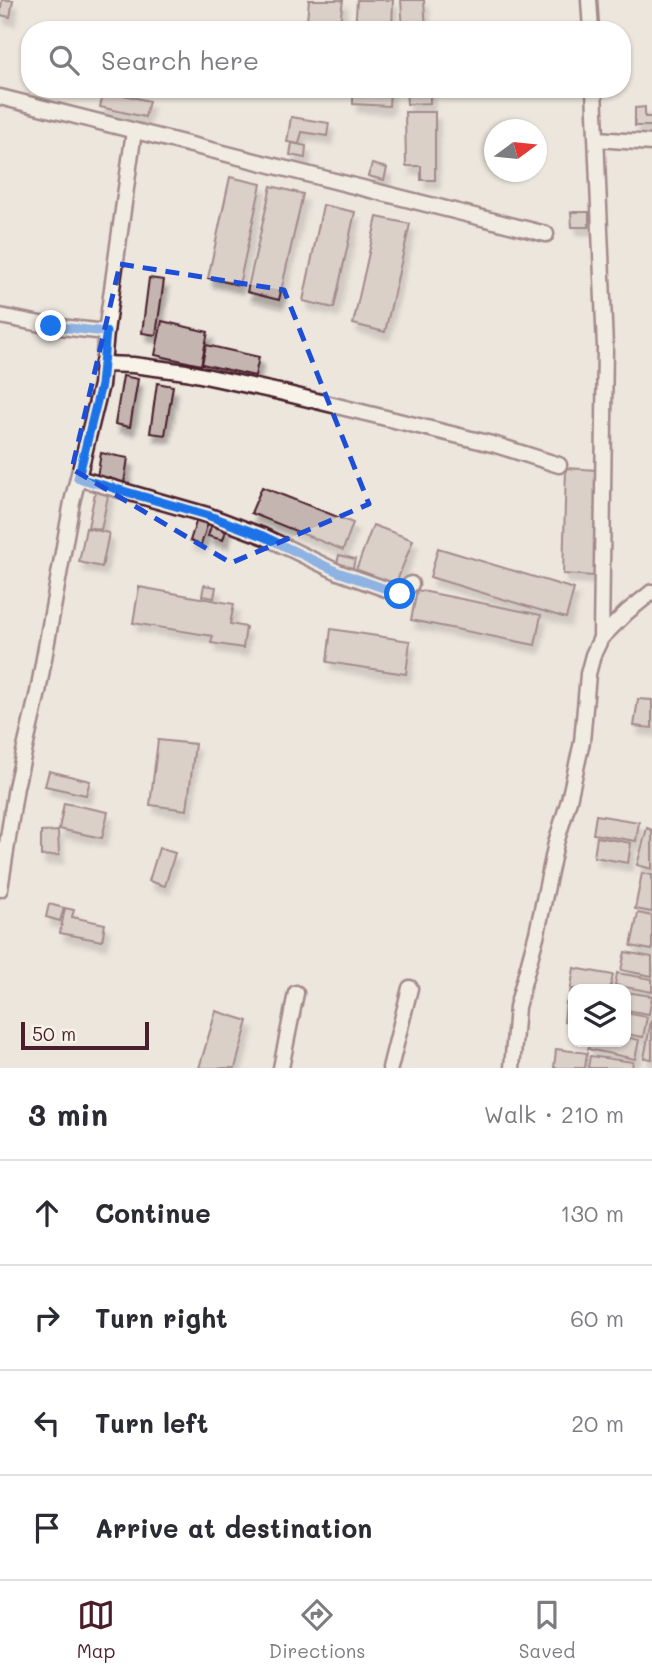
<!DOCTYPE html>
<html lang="en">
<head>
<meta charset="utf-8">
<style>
  :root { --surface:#fff; --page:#f7f7f7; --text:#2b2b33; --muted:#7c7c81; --line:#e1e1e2; --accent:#4a1f2b }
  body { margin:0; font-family:Mali,sans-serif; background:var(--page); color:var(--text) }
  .controls { position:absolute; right:21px; bottom:21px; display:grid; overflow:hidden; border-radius:14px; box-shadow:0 2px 5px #0004 }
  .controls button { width:63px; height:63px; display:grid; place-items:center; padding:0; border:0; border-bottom:2px solid var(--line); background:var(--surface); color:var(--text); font:35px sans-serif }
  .compass { position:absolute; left:484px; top:119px; width:63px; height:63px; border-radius:50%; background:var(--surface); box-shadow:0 2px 5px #0004; rotate:75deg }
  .scale { position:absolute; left:21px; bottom:18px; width:128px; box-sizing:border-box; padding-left:7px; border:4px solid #4a1f2b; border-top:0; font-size:19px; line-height:24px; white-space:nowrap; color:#4a1f2b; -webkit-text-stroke:5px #f7f3e8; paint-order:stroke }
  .stop { position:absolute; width:21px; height:21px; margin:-16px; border:5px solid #1a73e8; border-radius:50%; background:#fff }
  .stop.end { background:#1a73e8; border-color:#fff; box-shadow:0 2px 7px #0008 }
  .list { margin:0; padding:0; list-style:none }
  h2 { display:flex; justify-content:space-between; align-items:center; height:91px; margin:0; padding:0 28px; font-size:30px }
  h2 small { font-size:23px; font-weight:400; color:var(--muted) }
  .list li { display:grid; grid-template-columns:46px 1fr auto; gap:21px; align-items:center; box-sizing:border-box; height:105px; padding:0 28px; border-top:2px solid var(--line) }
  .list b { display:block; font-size:26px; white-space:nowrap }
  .list em { font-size:23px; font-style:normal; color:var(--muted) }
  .icon { flex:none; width:38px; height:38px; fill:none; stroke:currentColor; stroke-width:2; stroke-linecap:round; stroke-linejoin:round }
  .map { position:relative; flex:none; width:652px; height:1068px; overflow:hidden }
  .search { position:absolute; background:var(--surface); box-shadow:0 2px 5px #0004; left:21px; right:21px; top:21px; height:77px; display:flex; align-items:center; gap:18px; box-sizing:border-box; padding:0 24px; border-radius:28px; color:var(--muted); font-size:26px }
  .sheet { height:511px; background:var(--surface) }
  nav { display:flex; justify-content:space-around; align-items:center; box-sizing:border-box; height:98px; border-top:2px solid var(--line); background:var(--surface); font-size:19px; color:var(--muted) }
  nav a { display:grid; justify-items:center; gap:4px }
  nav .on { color:var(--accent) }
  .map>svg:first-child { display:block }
</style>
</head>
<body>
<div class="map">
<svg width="652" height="1068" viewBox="0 0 652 1068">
  <defs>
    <filter id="shadow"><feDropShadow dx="4.5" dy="8" stdDeviation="2" flood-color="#0004"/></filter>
  </defs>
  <rect width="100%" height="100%" fill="#ece6dd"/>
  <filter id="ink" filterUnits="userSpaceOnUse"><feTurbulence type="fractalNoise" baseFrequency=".0143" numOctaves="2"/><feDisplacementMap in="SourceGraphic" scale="14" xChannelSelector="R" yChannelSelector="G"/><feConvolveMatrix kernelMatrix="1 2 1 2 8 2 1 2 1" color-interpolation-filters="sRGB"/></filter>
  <g filter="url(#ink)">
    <g fill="#c4b5b0" stroke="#4a1f2b" stroke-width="2" filter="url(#shadow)">
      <polygon points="2,0 13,0 10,17 0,15"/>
      <polygon points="309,0 343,0 339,30 306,30"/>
      <polygon points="357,0 393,0 392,30 355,30"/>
      <polygon points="401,0 424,0 426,30 403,30"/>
      <polygon points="353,89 390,89 389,106 353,104"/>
      <polygon points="406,89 430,89 430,103 407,104"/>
      <polygon points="104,90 149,101 145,117 100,107"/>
      <polygon points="645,107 645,117 652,117 652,126 635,126 635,108"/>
      <polygon points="405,112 435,112 435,180 421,180 421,166 406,166"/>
      <polygon points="291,117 329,123 327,136 302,132 299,144 287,142"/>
      <polygon points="292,143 306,146 305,158 290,155"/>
      <polygon points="372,164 387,168 384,180 368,176"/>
      <polygon points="230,177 261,184 239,285 208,278"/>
      <polygon points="271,186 303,194 279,300 247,292"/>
      <polygon points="323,205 355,212 334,308 303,301"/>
      <polygon points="571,212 589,212 589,227 572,227"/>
      <polygon points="377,217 410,224 385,332 353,324"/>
      <polygon points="149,278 164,280 156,335 142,333"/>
      <polygon points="162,321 208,332 201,365 155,355"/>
      <polygon points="206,345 259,357 255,376 202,364"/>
      <polygon points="123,376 138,379 130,427 115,424"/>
      <polygon points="157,383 173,386 165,435 150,433"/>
      <polygon points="101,453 128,458 124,483 97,477"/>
      <polygon points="566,468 597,470 594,576 563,574"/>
      <polygon points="262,487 353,523 343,550 251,513"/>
      <polygon points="96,488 109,491 101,530 88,527"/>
      <polygon points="197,519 208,523 201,545 190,541"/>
      <polygon points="212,523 227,527 223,540 208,536"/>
      <polygon points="373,525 413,540 395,586 356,570"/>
      <polygon points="86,528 109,533 102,567 79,562"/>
      <polygon points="438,548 574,589 566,618 430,577"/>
      <polygon points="339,555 355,559 352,571 336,567"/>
      <polygon points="204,585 216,587 214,598 202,596"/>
      <polygon points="139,587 234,604 230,624 246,627 243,648 211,643 213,636 133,623"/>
      <polygon points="417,590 541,615 535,645 411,620"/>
      <polygon points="331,629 410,641 406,674 327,662"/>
      <polygon points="638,699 652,700 652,728 634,726"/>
      <polygon points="158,740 195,744 187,810 150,805"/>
      <polygon points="49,771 90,781 86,795 45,786"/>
      <polygon points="64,803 108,812 102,838 59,829"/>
      <polygon points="596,815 639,822 636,841 593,834"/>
      <polygon points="647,828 652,830 652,869 637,865"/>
      <polygon points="58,831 59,855 41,856 41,832"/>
      <polygon points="597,837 631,843 628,863 594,857"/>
      <polygon points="159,848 175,853 165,886 149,881"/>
      <polygon points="642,873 652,875 652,912 635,909"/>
      <polygon points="49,904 64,908 60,921 46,917"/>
      <polygon points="65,908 74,910 72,917 105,924 102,941 60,933"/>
      <polygon points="638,913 652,916 652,950 631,946"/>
      <polygon points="625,952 652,957 652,976 621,970"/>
      <polygon points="574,968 613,975 610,989 573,989 573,993 570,993"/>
      <polygon points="617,973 652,979 652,992 615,985"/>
      <polygon points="626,992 652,996 649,1014 626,1010"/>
      <polygon points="566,1003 573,1004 573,1024 564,1022"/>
      <polygon points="216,1011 248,1021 235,1068 199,1068"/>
      <polygon points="626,1013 647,1017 643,1037 626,1034"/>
      <polygon points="651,1021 652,1021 652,1059 644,1058"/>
      <polygon points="626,1037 639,1040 635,1059 588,1049 590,1042 626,1042"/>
      <polygon points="556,1049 587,1053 585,1068 554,1068"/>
      <polygon points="590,1056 633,1062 632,1068 588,1068"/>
    </g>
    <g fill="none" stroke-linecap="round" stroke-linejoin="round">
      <g stroke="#4a1f2b" stroke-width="19">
        <g id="street">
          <polyline points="589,0 591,30"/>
          <polyline points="594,89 605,347 601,638"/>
          <polyline points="0,97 546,234"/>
          <polyline points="597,139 652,143"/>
          <polyline points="0,316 51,326 106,332"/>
          <polyline points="102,364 133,365 186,372 284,393 496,445 559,465"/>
          <polyline points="78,478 207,515 263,536 338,572 400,594 411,584"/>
          <polyline points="0,889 16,787 38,692 72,502 101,385 106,332 134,131"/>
          <polyline points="281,1068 296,993"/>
          <polyline points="390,1068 410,988"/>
          <polyline points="512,1068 517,1007 537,933 556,843 569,800 582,742 588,674 593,655 601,638 627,612 652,592"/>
        </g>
      </g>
      <use href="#street" stroke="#f7f3e8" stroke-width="14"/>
    </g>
  </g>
  <g fill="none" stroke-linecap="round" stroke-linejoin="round" filter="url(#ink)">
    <polyline stroke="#1a73e8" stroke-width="9" points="51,326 106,332 101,385 78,478 207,515 263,536 338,572 400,594"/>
  </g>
  <path d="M0 0H652V1068H0ZM120 264 284 290 369 504 231 563 72 469Z" fill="#ece6dd" fill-opacity=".55" fill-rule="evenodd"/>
  <path fill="none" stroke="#1d4ed8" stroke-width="5" stroke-dasharray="14 9" stroke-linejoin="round" d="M120 264 284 290 369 504 231 563 72 469Z"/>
</svg>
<div class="controls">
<button><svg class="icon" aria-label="layers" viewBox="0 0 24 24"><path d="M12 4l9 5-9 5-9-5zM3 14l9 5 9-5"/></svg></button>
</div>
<svg class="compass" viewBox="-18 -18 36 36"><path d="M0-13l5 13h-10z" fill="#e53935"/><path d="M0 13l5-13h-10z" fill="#7c7c81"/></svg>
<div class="scale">50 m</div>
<div class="stop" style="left:400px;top:594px"></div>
<div class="stop end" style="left:51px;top:326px"></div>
<div class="search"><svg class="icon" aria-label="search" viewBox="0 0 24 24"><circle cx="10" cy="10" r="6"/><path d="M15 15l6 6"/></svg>Search here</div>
</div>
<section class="sheet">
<h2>3 min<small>Walk · 210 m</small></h2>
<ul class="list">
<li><svg class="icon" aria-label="ahead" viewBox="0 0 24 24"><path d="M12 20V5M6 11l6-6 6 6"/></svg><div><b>Continue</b></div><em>130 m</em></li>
<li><svg class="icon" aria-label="right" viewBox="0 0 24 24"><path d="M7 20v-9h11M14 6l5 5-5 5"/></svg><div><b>Turn right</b></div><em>60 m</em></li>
<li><svg class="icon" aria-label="left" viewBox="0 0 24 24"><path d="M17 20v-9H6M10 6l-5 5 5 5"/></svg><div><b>Turn left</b></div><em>20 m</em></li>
<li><svg class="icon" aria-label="arrive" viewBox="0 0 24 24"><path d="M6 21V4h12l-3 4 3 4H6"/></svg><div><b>Arrive at destination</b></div></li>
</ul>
</section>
<nav>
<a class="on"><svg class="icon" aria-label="map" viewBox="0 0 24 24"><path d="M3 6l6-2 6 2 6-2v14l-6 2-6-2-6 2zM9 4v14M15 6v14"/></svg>Map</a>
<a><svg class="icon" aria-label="directions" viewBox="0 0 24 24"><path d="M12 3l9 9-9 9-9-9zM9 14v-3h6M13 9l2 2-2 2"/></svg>Directions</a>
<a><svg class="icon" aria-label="saved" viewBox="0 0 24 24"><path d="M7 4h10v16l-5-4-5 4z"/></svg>Saved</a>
</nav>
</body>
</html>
